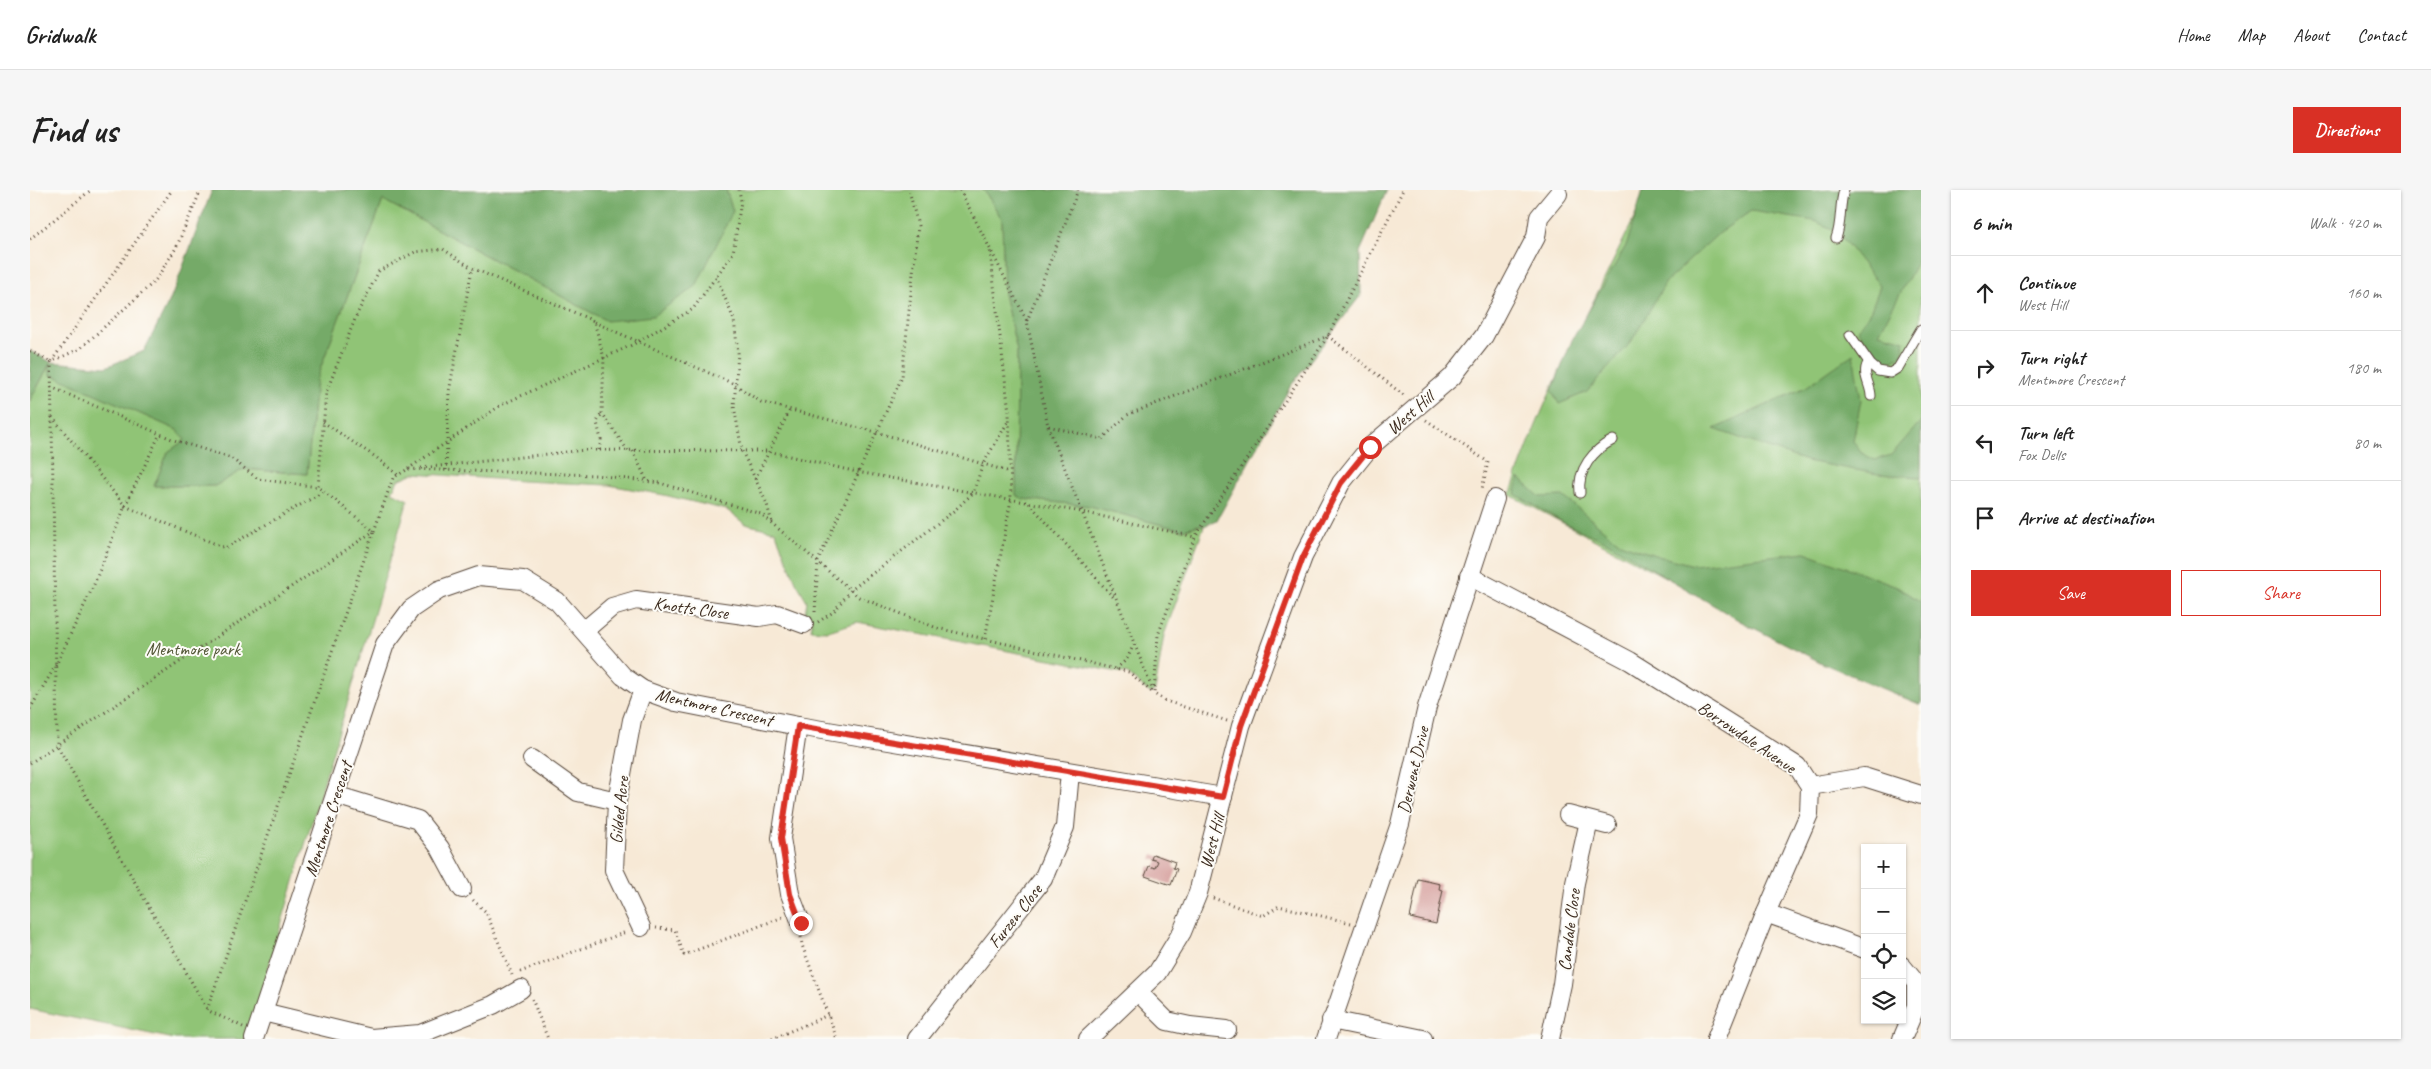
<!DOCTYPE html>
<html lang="en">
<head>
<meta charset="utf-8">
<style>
  :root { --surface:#fff; --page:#f6f6f6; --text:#222; --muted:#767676; --line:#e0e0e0; --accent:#d93025 }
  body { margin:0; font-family:Caveat,sans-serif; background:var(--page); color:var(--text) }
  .controls { position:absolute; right:15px; bottom:15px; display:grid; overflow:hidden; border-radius:0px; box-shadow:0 1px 4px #0004 }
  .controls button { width:45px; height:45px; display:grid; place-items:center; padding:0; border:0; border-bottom:1px solid var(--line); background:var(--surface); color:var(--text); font:25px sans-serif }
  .stop { position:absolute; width:15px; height:15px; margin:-11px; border:4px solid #d93025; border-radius:50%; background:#fff }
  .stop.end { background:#d93025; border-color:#fff; box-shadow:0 1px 5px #0008 }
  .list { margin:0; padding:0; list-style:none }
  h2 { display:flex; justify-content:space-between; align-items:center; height:65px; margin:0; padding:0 20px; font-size:21px }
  h2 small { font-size:16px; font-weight:400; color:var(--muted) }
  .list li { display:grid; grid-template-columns:32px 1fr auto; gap:15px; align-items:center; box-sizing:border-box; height:75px; padding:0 20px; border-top:1px solid var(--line) }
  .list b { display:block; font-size:19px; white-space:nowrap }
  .list p { margin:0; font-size:16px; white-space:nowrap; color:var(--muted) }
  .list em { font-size:16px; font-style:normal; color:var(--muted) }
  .actions { display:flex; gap:10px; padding:15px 20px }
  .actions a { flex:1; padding:11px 0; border:1px solid var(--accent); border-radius:0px; text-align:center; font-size:18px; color:var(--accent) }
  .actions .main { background:var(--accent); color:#fff }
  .icon { flex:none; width:28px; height:28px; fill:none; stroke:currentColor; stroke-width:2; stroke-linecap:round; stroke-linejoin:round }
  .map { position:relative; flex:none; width:1891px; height:849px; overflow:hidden; border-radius:0px }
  header { display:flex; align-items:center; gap:30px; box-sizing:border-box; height:70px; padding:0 25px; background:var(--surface); border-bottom:1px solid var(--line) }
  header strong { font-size:24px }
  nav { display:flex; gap:28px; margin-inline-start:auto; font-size:18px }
  .intro { display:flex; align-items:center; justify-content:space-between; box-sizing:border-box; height:120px; padding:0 30px }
  h1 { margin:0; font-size:35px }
  .button { padding:12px 22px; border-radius:0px; background:var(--accent); color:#fff; font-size:18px; font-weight:700 }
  main { display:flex; gap:30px; padding:0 30px }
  aside { flex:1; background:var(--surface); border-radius:0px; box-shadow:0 1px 4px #0004 }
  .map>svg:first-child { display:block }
</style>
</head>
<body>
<header>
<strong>Gridwalk</strong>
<nav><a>Home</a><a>Map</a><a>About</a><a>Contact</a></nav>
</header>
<div class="intro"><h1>Find us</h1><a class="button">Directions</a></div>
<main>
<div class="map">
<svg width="1891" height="849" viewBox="0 0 1891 849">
  <rect width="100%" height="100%" fill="#fdfcf7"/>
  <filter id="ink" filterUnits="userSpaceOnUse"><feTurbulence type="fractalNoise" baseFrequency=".02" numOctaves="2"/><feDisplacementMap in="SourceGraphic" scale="10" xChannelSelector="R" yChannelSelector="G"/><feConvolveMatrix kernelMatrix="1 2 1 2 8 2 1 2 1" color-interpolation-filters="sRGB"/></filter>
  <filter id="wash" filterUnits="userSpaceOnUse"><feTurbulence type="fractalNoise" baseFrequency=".0096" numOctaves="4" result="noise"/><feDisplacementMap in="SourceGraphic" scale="20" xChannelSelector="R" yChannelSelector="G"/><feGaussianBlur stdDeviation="1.12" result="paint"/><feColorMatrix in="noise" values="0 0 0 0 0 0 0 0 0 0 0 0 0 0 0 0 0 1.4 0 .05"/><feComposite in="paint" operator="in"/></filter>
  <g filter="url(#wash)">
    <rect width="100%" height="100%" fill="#f7e9d6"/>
    <g fill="#90c476" stroke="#66774a">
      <polygon points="696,0 954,0 972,29 974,104 987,161 986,286 993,309 1060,316 1152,340 1170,335 1174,336 1134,445 1125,501 1120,503 1098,484 827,432 798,441 781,440 782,432 775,423 777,411 766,392 745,341 715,334 697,320 634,305 579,295 492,291 384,283 368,290 362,302 378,310 217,849 145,849 0,819 0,211 21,172 21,184 147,240 155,250 138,262 124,296 185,296 213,279 277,284 286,190 353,10 577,131 703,21"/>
      <path d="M1891 0V513L1667 404 1480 305C1512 207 1563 114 1608 20Z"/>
    </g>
    <g fill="#74aa67" stroke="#586a42">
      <polygon points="182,0 696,0 703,21 666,96 623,126 577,131 353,10 286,190 277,284 214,279 185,296 124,296 138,262 155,250 147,240 20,184 20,173 0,211 0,161 21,172 76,177 114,161 141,108"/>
      <polygon points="954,0 1357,0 1330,62 1331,105 1260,197 1187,330 1174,336 1169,335 1152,340 1060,316 993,309 986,305 987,161 974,104 972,29"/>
      <polygon points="1613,0 1891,0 1891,59 1885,76 1849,143 1875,150 1872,165 1862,171 1843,165 1828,140 1841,120 1850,96 1807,41 1784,31 1721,21 1689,43 1636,92 1601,152 1557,202 1529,214 1522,201 1542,150 1597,54"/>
      <polygon points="1823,164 1831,210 1823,251 1833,264 1845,270 1861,265 1891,231 1891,287 1848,284 1776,271 1684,239 1776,197"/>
      <polygon points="1489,288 1510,307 1533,306 1590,353 1628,366 1664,375 1775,362 1867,396 1891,412 1891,515 1792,473 1710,431 1577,352 1536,334 1485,304"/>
    </g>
    <g id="blocks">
      <g fill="#d29694">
        <polygon points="1123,664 1145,672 1143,678 1147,679 1141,695 1115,686 1119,676 1125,678 1128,671 1121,669"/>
        <polygon points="1388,689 1410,694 1409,699 1413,700 1406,734 1380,728"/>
      </g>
    </g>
  </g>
  <g filter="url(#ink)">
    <use href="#blocks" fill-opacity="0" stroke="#57473a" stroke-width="1"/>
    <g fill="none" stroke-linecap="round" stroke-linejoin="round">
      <g stroke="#57473a" stroke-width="11">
        <g id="service">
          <path d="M1806 48C1812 33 1809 16 1814 0"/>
          <polyline points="1820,145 1841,175 1848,181 1860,183 1868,178 1891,139"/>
          <path d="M1838 173C1831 184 1841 195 1841 206"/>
          <path d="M1550 303C1547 280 1563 260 1583 250"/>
        </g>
      </g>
      <g stroke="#57473a" stroke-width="20">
        <g id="minor">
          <polyline points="1439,386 1600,471 1767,576 1780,596 1779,624 1736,723 1686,849"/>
          <polyline points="555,440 582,417 606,410 729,427 747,424 774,434"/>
          <polyline points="768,536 751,648 760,704 771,733"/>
          <polyline points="502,569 548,602 587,611"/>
          <polyline points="1780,596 1834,587 1891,605"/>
          <polyline points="305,605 388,630 410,658 432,699"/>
          <polyline points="1538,625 1577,635"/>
          <polyline points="1736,723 1835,759"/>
          <polyline points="611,737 584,680 587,611 602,530 613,500"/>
          <polyline points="1872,776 1886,793 1886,816 1872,849"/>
          <polyline points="1108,802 1137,831 1160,836 1197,840"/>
          <polyline points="233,822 341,848 390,844 463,815 491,799"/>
          <polyline points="1301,830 1393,849"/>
          <polyline points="224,849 355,454 381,419 409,400 449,386 493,390 527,411 593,486 613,500 646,512 768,536 1193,607"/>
          <polyline points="887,849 1013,689 1035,637 1040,582"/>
          <polyline points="1058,849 1127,783 1152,742 1168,703 1211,536 1273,367 1311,293 1340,257 1422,187 1454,146 1506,47 1509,27 1528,4"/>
          <polyline points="1296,849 1370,634 1397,517 1465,309"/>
          <polyline points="1520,849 1532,794 1545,693 1559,631"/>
        </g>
      </g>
      <g stroke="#57473a" stroke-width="3" stroke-dasharray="1 4" stroke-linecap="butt">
        <polyline points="171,0 146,58 125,91 51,158 21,172 27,555 177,819"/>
        <polyline points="930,0 997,131 1018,236 1072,249 1097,225 1298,146 1376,207"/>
        <polyline points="0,49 61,0"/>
        <polyline points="686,86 704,130 708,163 704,216 712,261 737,314 742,333"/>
        <polyline points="997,131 1048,0"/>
        <polyline points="564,132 704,194 731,212 846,242 980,282"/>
        <polyline points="0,161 21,172 142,0"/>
        <polyline points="21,197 144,250 201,268 228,289 288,297"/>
        <polyline points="22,227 95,316 195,358 293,302"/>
        <polyline points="1396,230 1458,272 1452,299"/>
        <polyline points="293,232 347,268 368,285"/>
        <polyline points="1018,236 1123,501"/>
        <polyline points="569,260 571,250 567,232 572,223"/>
        <polyline points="603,261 617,291"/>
        <polyline points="391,278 555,260 738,261 827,282 1052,322 1165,347"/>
        <polyline points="378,279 471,215 602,155 663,119 703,63 711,11 709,0"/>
        <polyline points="416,280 419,202 442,78 564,131 574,168 572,223 598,261"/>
        <polyline points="725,289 760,220"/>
        <polyline points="999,313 1085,409"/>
        <polyline points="785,422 788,371 872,187 888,36 879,0"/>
        <polyline points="788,432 803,422 821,400 925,320 943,303 953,274 979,230"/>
        <polyline points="955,449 981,310 979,222 960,61"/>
        <polyline points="1086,479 1097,469 1104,454"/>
        <polyline points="0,519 26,475 63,397 95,316 130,244"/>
        <polyline points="1197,531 1136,511 1124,504 1128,445 1165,347 1298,146 1373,0"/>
        <polyline points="0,573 344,341 363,288 378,279 566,285 630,293 731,324 829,407 907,438 1099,482 1124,504"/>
        <polyline points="1183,708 1233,726 1249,716 1321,733"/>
        <polyline points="443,710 456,722 482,785"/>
        <polyline points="626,738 645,740 654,765 753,727"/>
        <polyline points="771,747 772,755 807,849"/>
        <polyline points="490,782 596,742"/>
        <polyline points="502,809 518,849"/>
        <polyline points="213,837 177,820 344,341 288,297 296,203 327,124 349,81 385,62 413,59 442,78"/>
        <polyline points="742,849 798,825"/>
      </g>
      <use href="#service" stroke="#fff" stroke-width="9"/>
      <use href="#minor" stroke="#fff" stroke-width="18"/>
    </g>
  </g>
  <g fill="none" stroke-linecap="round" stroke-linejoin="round" filter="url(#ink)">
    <polyline stroke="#d93025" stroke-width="6" points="771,733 760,704 751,648 768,536 1193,607 1211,536 1273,367 1311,293 1340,257"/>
  </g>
  <g text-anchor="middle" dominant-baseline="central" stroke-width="4" stroke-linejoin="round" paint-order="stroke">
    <g font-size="18" fill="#3b2a1e" stroke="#fdfcf7">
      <text transform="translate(1380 223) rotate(-41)">West Hill</text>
      <text transform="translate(661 418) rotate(8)">Knotts Close</text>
      <text transform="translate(684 517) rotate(13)">Mentmore Crescent</text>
      <text transform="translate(1717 547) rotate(34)">Borrowdale Avenue</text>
      <text transform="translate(1383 580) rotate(-77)">Derwent Drive</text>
      <text transform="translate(589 620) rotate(-84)">Gilded Acre</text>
      <text transform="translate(298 629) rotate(-72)">Mentmore Crescent</text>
      <text transform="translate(1182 651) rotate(-75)">West Hill</text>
      <text transform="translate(985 726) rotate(-52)">Furzen Close</text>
      <text transform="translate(1539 740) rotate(-83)">Candale Close</text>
    </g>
    <g font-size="18" fill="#545838" stroke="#fdfcf7">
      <text x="163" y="459">Mentmore park</text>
    </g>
  </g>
</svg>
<div class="controls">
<button>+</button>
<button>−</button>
<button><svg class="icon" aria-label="locate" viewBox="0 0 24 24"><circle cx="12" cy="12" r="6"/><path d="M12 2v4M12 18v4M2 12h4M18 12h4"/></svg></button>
<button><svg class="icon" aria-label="layers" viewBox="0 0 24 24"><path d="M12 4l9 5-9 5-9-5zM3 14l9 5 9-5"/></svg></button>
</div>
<div class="stop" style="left:1340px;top:257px"></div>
<div class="stop end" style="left:771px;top:733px"></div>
</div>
<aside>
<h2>6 min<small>Walk · 420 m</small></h2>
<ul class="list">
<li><svg class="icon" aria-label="ahead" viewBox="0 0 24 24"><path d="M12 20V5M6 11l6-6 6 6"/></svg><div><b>Continue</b><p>West Hill</p></div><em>160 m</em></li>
<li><svg class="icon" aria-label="right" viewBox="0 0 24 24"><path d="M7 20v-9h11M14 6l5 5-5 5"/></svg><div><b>Turn right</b><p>Mentmore Crescent</p></div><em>180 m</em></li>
<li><svg class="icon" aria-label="left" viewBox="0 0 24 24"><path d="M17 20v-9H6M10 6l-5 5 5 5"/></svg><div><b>Turn left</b><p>Fox Dells</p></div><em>80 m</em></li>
<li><svg class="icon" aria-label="arrive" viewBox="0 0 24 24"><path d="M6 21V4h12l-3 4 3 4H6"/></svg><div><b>Arrive at destination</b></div></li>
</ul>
<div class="actions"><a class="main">Save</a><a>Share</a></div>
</aside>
</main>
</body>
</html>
